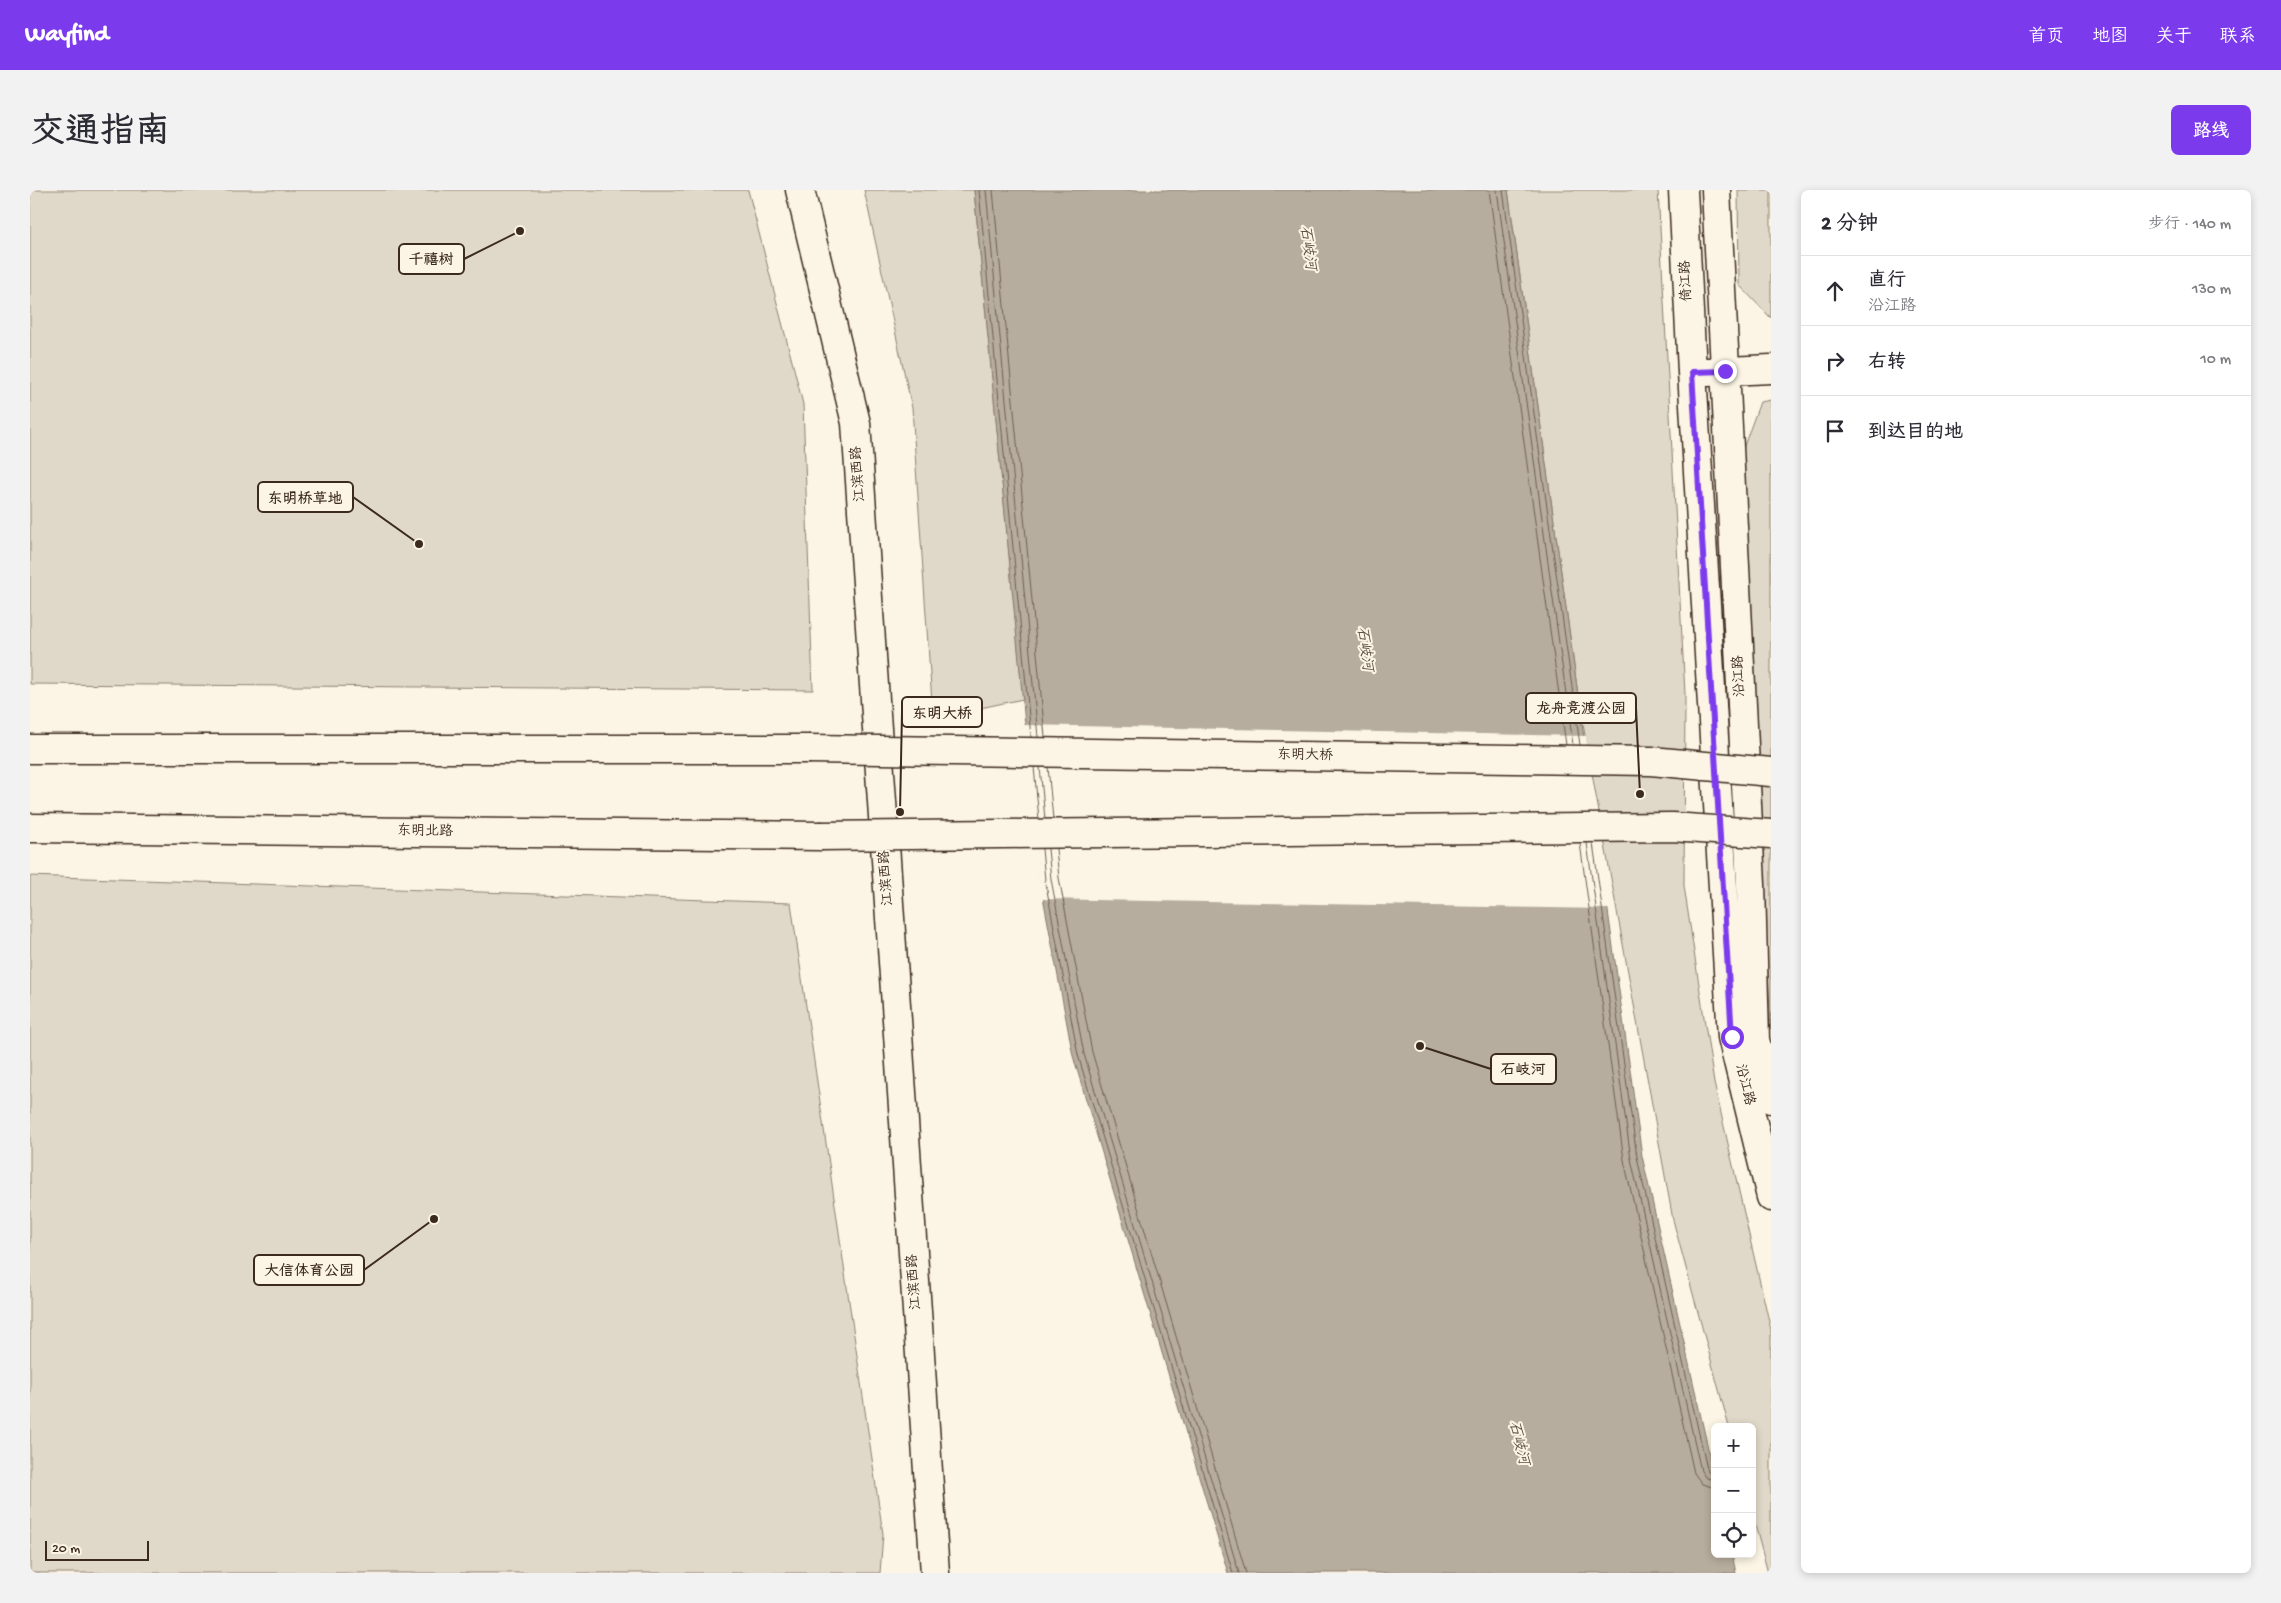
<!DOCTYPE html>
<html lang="zh">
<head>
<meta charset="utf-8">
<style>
  :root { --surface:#fff; --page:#f2f2f3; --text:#2b2b33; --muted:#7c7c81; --line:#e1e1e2; --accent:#7c3aed }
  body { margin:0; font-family:"Gochi Hand","LXGW WenKai TC",sans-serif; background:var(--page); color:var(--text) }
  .controls { position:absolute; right:15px; bottom:15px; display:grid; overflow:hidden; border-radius:8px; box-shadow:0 2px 8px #0003 }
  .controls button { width:45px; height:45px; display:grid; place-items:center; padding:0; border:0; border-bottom:1px solid var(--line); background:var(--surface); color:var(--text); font:25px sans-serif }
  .scale { position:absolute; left:15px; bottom:12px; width:104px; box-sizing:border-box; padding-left:5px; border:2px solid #3b2a1e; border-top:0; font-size:14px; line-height:18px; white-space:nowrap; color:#3b2a1e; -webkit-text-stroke:4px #fcf5e5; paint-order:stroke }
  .stop { position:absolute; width:15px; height:15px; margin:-11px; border:4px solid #7c3aed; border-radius:50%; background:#fff }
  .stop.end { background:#7c3aed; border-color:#fff; box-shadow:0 1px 5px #0008 }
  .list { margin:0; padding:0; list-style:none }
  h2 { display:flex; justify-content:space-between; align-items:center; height:65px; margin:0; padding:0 20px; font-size:21px }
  h2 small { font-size:16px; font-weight:400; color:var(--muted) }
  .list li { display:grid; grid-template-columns:32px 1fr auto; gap:15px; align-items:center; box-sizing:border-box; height:70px; padding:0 20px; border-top:1px solid var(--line) }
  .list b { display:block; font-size:19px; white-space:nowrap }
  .list p { margin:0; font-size:16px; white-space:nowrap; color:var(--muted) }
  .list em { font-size:16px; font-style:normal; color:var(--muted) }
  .icon { flex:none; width:28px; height:28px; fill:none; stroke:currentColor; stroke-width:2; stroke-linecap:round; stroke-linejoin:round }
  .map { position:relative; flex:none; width:1741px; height:1383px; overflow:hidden; border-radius:8px }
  header { display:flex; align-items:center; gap:30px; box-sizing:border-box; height:70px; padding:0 25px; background:var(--accent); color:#fff }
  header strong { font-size:24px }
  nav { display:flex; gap:28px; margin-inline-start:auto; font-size:18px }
  .intro { display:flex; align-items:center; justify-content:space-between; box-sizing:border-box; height:120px; padding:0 30px }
  h1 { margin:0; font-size:35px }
  .button { padding:12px 22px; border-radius:8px; background:var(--accent); color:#fff; font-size:18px; font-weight:700 }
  main { display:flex; gap:30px; padding:0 30px }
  aside { flex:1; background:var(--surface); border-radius:8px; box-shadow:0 2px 8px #0003 }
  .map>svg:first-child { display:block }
</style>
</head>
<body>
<header>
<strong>Wayfind</strong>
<nav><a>首页</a><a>地图</a><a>关于</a><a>联系</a></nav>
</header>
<div class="intro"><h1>交通指南</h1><a class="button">路线</a></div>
<main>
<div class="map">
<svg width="1741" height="1383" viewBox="0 0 1741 1383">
  <rect width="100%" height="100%" fill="#fcf5e5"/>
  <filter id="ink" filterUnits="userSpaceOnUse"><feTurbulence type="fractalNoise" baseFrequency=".02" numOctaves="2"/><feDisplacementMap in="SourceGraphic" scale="10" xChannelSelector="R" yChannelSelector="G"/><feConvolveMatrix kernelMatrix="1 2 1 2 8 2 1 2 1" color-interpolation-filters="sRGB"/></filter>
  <g filter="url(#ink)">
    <g fill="#e0d8c8" stroke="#8e8173">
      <polygon points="0,0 718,0 773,214 783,500 0,494"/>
      <polygon points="834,0 944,0 993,509 903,528 882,218"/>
      <polygon points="1478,0 1628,0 1655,504 1654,696 1684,893 1741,1140 1741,1383 1738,1383 1722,1324 1722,1237 1699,1237 1643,1030 1549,512"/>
      <polygon points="1708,0 1741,0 1741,128 1709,95"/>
      <polygon points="1741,210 1741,840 1711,264 1730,212"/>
      <polygon points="0,686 761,713 853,1344 850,1383 0,1383"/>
    </g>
    <polygon fill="#b7ad9e" stroke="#85796b" points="944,0 1478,0 1612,966 1685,1289 1685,1364 1702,1364 1706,1383 1198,1383 1043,866 1010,691"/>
    <polygon fill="#fcf5e5" points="993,535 1556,546 1580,719 1011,709"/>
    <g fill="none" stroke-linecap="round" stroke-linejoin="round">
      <g stroke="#6d5e51" stroke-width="1">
        <polyline points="949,0 1001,547"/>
        <polyline points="956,0 1008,547"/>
        <polyline points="963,0 1015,547"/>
        <polyline points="1459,0 1536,555"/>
        <polyline points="1467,0 1543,555"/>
        <polyline points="1473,0 1550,555"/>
        <polyline points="1004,577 1009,629"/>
        <polyline points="1010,577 1015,629"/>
        <polyline points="1018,577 1023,629"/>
        <polyline points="1550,653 1594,970 1664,1283 1672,1294 1685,1298"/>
        <polyline points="1557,653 1601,969 1671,1281 1676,1288 1685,1290"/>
        <polyline points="1563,653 1607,967 1677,1279 1680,1283 1685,1284"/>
        <polyline points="1012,659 1015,690 1048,865 1203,1383"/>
        <polyline points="1018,659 1021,689 1054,864 1209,1383"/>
        <polyline points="1026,659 1029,688 1062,862 1216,1383"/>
      </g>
      <g stroke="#3b2a1e" stroke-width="31">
        <g id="secondary">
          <polyline points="770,0 826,233 905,1383"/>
          <polyline points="1653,0 1662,182 1702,847 1741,1007"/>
          <polyline points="1686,0 1721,694 1725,850 1741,909"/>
          <polyline points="1676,182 1741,179"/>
        </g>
      </g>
      <g stroke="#3b2a1e" stroke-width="31">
        <g id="primary">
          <polyline points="0,559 778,559"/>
          <polyline points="0,638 790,646"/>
        </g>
      </g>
      <use href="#secondary" stroke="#fcf5e5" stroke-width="28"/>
      <use href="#primary" stroke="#fcf5e5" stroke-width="28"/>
      <g stroke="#3b2a1e" stroke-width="31" stroke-linecap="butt">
        <g id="primary-bridge">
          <polyline points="778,559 1621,571 1741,582"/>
          <polyline points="790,646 1642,637 1741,644"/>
        </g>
      </g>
      <use href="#primary-bridge" stroke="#fcf5e5" stroke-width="28"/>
    </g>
  </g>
  <g fill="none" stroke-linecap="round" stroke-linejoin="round" filter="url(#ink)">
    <polyline stroke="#7c3aed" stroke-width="6" points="1695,181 1662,182 1702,847"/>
  </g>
  <g text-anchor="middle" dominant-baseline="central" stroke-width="4" stroke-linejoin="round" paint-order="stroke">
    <g font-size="14" fill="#3b2a1e" stroke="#fcf5e5">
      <text transform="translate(1657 91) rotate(-93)">倚江路</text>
      <text transform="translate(829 284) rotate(-94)">江滨西路</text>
      <text transform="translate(1710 486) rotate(-93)">沿江路</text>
      <text transform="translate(1275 566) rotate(1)">东明大桥</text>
      <text transform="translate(395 642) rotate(1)">东明北路</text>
      <text transform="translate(857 688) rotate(-94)">江滨西路</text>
      <text transform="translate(1714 895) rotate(76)">沿江路</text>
      <text transform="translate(885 1092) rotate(-94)">江滨西路</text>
    </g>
    <g font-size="15" font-style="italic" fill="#605144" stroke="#fcf5e5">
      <text transform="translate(1277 58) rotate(82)">石岐河</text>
      <text transform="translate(1334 459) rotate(82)">石岐河</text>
      <text transform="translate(1488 1253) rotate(76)">石岐河</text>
    </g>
  </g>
  <path fill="none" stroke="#3b2a1e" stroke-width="2" d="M490 41L434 69M389 354L323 307M1610 604L1606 518M870 622L872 522M1390 856L1461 879M404 1029L334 1080"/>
  <g fill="#3b2a1e" stroke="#fcf5e5" stroke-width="2">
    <circle cx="490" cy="41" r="5"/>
    <circle cx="389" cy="354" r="5"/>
    <circle cx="1610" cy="604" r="5"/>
    <circle cx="870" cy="622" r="5"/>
    <circle cx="1390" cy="856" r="5"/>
    <circle cx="404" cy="1029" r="5"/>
  </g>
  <g fill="#fcf5e5" stroke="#3b2a1e" stroke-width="2">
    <rect x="369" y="54" width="65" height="30" rx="5"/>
    <rect x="228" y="292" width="95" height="30" rx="5"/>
    <rect x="1496" y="503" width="110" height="30" rx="5"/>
    <rect x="872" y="507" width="80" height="30" rx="5"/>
    <rect x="1461" y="864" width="65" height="30" rx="5"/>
    <rect x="224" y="1065" width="110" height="30" rx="5"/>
  </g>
  <g font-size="15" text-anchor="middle" font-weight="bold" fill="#3b2a1e">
    <text x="401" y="74">千禧树</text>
    <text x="275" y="313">东明桥草地</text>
    <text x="1551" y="523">龙舟竞渡公园</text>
    <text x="912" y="528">东明大桥</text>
    <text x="1493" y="884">石岐河</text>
    <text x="279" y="1085">大信体育公园</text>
  </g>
</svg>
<div class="controls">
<button>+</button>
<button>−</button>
<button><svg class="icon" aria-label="locate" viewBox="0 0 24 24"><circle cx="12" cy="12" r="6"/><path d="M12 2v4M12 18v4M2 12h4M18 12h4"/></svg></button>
</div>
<div class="scale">20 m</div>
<div class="stop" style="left:1702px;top:847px"></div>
<div class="stop end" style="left:1695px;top:181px"></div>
</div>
<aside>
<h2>2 分钟<small>步行 · 140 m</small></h2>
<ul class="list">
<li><svg class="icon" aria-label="ahead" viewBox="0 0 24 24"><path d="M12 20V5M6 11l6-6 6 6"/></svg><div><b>直行</b><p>沿江路</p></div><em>130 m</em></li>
<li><svg class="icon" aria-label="right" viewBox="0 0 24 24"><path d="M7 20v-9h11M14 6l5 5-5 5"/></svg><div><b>右转</b></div><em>10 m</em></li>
<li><svg class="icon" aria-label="arrive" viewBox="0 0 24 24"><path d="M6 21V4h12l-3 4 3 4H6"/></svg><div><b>到达目的地</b></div></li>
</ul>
</aside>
</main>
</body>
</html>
